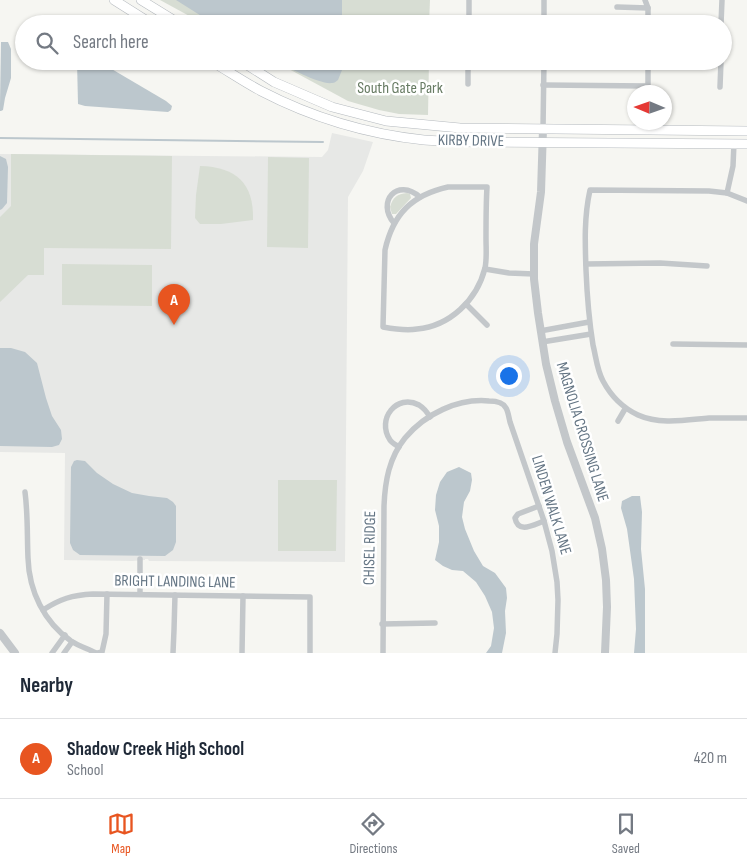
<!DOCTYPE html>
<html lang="en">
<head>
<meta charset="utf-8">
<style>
  :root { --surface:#fff; --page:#f6f6f7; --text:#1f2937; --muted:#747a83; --line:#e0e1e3; --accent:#e85520 }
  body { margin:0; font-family:"Sofia Sans Condensed",sans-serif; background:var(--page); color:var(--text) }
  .compass { position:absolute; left:627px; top:85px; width:45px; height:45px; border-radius:50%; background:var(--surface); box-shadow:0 1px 4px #0004; rotate:272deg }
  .you { position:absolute; left:508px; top:375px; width:18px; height:18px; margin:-12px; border:4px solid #fff; border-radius:50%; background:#1a73e8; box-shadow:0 0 0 8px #1a73e833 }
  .badge { display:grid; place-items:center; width:32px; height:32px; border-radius:50%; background:var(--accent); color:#fff; font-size:16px; font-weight:700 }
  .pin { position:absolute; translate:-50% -41px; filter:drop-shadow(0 1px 2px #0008) }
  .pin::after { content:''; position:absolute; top:26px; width:18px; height:15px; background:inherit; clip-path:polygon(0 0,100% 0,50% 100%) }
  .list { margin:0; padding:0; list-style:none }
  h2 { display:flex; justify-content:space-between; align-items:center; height:65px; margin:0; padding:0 20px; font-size:21px }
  h2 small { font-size:16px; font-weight:400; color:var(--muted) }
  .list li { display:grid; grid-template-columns:32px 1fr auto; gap:15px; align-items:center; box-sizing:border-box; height:80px; padding:0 20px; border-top:1px solid var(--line) }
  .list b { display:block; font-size:19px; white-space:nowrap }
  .list p { margin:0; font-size:16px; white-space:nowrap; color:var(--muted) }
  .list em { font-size:16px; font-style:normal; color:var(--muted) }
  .icon { flex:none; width:28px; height:28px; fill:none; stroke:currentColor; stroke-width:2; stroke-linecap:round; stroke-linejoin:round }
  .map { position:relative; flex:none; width:747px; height:653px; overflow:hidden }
  .search { position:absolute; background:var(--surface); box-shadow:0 1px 4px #0004; left:15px; right:15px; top:15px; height:55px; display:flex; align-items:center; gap:12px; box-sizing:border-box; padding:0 18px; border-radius:28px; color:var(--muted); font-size:19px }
  .sheet { height:145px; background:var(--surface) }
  nav { display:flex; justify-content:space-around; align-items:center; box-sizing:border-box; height:70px; border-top:1px solid var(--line); background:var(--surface); font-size:14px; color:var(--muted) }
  nav a { display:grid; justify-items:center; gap:2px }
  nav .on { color:var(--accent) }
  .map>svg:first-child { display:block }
</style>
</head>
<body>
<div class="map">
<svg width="747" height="653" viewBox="0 0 747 653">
  <rect width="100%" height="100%" fill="#f6f6f2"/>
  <polygon fill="#e7e8e6" points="332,133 373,142 363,171 348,197 345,562 149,561 148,559 145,559 145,560 132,561 64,560 65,453 0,452 0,154 322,157 328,150"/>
  <g fill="#d7ddd3">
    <polygon points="160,0 430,0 429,24 204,24"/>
    <polygon points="274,61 429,61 428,115 399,114 379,110 348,101"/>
    <polygon points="11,154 172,156 171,249 44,248 44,275 28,275 0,302 0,217 11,206"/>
    <polygon points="268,157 309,158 308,248 267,247"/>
    <path d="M200 166C236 167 254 183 253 220L221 224H200L195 218 196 195Z"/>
    <path d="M407 193 410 194 411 198 396 214H392L390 207C393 197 397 194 407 193Z"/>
    <polygon points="62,264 152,265 152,306 62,305"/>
    <polygon points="278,480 337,480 336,551 278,551"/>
  </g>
  <g fill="#bcc7cd">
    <polygon points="176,0 342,0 342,24 214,24"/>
    <polygon points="1,42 8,42 11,49 11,78 5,98 3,110 1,111 0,111 0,104"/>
    <polygon points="77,61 98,61 166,101 172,106 171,110 168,112 85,106 78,104"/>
    <path d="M276 61H342V70L338 80C336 81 335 83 332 83 321 85 287 67 276 61Z"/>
    <polygon points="0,156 6,159 8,167 7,203 2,209 0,210"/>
    <polygon points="0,348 11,348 25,352 37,363 46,398 52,416 61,430 62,439 59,445 52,447 0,446"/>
    <polygon points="77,460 85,461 97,473 113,484 132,493 149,496 167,498 173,502 176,506 176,542 173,550 165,556 80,555 73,550 70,543 71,467 74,461"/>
    <polygon points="459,467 471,473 472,480 470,491 464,502 462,517 465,529 474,551 483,566 495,573 506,588 507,598 505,611 506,633 502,653 486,653 491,646 494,628 492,612 485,596 476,582 463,571 452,570 443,566 435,560 439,542 439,526 435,510 436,495 440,482 447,472"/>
    <polygon points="632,496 640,496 642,512 641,549 645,589 645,653 634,653 636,629 634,579 627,529 621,508 622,501"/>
  </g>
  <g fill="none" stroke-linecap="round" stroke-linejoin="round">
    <polyline stroke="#bcc7cd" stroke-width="2" points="0,138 323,142"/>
    <g stroke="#b5babf" stroke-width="10">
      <g id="secondary">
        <polyline points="114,0 152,24"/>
        <polyline points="141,0 180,24"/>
        <path d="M211 61C228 71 244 82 261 91 311 117 367 134 424 140 436 141 449 141 462 142L747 144"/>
        <polyline points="241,61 274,82 332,107 386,121 460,128 747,131"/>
      </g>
    </g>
    <g stroke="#c3c7ca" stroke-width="5.5">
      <polyline points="645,0 648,8 648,24"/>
      <polyline points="617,7 648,8"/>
      <polyline points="469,24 469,0"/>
      <polyline points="544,24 544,0"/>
      <polyline points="721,24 722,0"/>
      <polyline points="468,84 468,61"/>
      <polyline points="543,85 648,86 648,61"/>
      <polyline points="720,87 721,61"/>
      <polyline points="543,129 544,61"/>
      <path d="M448 187H487C486 204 486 221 486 238 486 248 487 259 485 268 477 300 450 326 417 329 406 331 394 329 383 327L385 250C393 214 412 195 448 187Z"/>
      <polyline points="727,193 733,166 734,143"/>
      <path d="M747 201 727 193 709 191 590 190C584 217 585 243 586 270 587 295 589 320 593 345 596 357 597 370 603 381 611 396 623 408 638 415 660 425 686 420 709 418 722 418 734 418 747 418"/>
      <path d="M394 223C376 202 397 177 420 197"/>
      <polyline points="586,264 660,263 707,266"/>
      <polyline points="485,269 509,273 534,274"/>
      <polyline points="466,304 487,325"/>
      <polyline points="540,331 589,322"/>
      <polyline points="542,342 591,334"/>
      <polyline points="673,344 747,345"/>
      <polyline points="618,421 625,409"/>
      <path d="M399 447C396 445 392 443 390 440 376 419 397 393 419 405 424 408 427 412 430 417"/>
      <path d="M25 492C28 515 27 536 28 558 29 591 44 622 71 641 79 646 88 649 96 653"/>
      <path d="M539 506 518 514 515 518C518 534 533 525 544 521"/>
      <polyline points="140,594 140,559"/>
      <path d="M43 610C60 599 72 595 93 594L310 597V653"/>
      <polyline points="382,624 435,623"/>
      <polyline points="52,653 65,635"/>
      <polyline points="64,653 72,642"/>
      <polyline points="98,653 102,652 106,634 107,594"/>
      <polyline points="173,653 174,630 175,595"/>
      <polyline points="242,653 243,596"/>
      <path d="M383 653 384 506C385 481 389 458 405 438 425 414 458 398 489 401 495 401 503 402 506 408 508 411 509 418 510 422L544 521 552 551 557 582 558 600 557 634 555 653"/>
    </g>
    <g stroke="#c3c7ca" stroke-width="8">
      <polyline points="543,129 541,192 534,244 534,279 538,313 546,364 555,401 567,442 595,518 602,549 606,580 607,607 605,653"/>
      <polyline points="0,633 15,653"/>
    </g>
    <use href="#secondary" stroke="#fff" stroke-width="9"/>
  </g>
  <g text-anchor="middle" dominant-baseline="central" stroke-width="5" stroke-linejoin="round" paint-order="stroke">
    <g font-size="16" fill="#677b63" stroke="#fff">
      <text x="400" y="88">South Gate Park</text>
    </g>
    <g font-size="16" fill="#647584" stroke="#fff">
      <text transform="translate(471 141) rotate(1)">KIRBY DRIVE</text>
      <text transform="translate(582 432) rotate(73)">MAGNOLIA CROSSING LANE</text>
      <text transform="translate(551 505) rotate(73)">LINDEN WALK LANE</text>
      <text transform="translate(370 548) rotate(-89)">CHISEL RIDGE</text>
      <text transform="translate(175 582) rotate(1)">BRIGHT LANDING LANE</text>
    </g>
  </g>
</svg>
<svg class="compass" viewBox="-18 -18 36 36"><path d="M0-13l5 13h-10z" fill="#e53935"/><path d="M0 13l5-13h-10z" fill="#747a83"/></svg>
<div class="you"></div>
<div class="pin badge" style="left:174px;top:325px">A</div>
<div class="search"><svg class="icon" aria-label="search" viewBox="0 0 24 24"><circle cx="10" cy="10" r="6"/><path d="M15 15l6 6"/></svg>Search here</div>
</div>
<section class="sheet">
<h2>Nearby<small></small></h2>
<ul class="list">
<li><span class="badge">A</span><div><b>Shadow Creek High School</b><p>School</p></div><em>420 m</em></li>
</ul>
</section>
<nav>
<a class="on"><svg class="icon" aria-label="map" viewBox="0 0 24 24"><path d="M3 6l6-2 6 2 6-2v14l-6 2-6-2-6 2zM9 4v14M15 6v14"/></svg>Map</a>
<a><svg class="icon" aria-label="directions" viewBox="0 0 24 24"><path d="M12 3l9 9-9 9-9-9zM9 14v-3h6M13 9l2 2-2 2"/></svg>Directions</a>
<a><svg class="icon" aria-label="saved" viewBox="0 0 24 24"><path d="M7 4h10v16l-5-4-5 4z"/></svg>Saved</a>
</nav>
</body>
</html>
